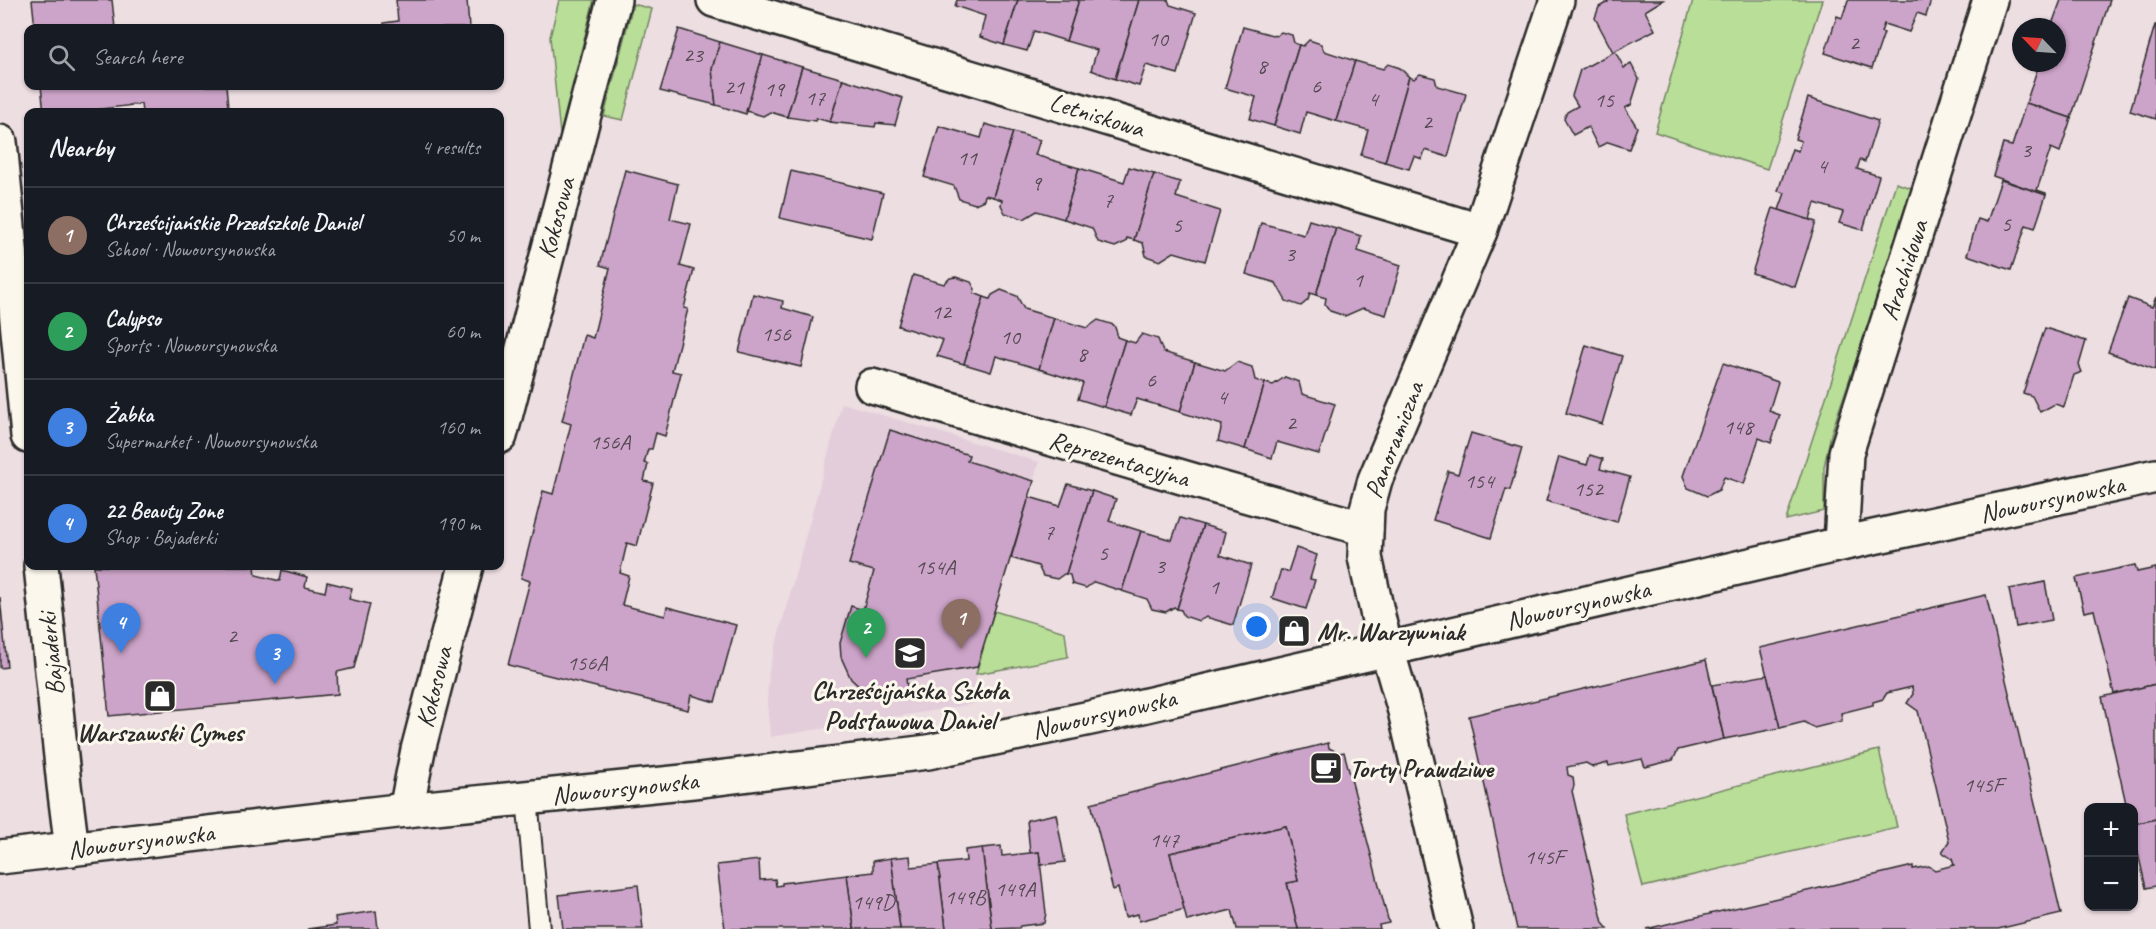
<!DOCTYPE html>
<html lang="en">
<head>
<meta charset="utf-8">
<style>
  :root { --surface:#171b24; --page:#20242c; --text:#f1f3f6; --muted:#9ea1a6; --line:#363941; --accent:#ea580c }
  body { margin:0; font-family:Caveat,sans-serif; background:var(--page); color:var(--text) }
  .controls { position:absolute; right:18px; bottom:18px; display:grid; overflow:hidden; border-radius:12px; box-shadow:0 2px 4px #0004 }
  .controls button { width:54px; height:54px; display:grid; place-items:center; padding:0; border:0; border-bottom:2px solid var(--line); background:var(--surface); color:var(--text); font:30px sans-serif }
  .compass { position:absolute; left:2012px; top:18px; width:54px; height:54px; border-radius:50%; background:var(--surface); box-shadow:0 2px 4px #0004; rotate:295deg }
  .you { position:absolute; left:1257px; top:627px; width:21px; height:21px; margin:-15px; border:4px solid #fff; border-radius:50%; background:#1a73e8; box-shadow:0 0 0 9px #1a73e833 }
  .badge { display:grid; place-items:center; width:39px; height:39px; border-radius:50%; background:var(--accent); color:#fff; font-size:20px; font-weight:700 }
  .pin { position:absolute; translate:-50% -50px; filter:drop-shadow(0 2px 3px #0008) }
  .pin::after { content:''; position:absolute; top:32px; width:21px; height:18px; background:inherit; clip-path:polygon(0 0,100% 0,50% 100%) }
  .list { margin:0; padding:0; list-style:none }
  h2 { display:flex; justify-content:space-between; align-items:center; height:78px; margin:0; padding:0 24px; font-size:26px }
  h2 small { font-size:20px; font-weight:400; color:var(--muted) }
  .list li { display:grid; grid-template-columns:39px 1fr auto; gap:18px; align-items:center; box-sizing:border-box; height:96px; padding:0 24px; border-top:2px solid var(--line) }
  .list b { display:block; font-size:22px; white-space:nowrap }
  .list p { margin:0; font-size:20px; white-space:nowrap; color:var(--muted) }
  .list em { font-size:20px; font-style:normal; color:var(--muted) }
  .icon { flex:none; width:33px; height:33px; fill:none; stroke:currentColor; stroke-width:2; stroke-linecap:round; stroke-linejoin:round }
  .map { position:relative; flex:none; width:2156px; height:929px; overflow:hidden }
  .search { position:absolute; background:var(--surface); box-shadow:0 2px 4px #0004; left:24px; top:24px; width:480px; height:66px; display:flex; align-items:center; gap:15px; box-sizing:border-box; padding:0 21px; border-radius:12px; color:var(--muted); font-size:22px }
  .panel { position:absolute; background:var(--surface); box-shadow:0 2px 4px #0004; left:24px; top:108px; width:480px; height:462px; border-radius:12px }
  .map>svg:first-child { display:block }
</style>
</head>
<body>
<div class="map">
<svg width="2156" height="929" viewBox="0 0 2156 929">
  <rect width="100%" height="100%" fill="#eddee2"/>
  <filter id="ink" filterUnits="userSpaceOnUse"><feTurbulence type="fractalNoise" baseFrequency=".0167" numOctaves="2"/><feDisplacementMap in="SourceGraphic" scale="12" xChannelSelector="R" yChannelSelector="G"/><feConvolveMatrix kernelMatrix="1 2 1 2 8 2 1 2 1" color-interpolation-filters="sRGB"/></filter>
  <g filter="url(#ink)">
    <polygon fill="#e3cdda" points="842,403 1039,462 977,667 974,704 770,737 767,702 769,670"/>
    <g fill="#b9de98" stroke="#728462" stroke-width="1.5">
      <polygon points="559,0 594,0 560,134 550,37"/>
      <polygon points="1693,0 1822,0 1767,169 1655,132"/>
      <polygon points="633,4 652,9 623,120 604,116"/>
      <polygon points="1896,183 1914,189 1831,434 1824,467 1824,511 1786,520"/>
      <polygon points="994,611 1065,632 1068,657 976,674"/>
      <polygon points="1879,750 1897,827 1643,887 1624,814"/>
    </g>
    <g fill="#cda4c9" stroke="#2b2b2b" stroke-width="1.5">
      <polygon points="32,0 112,0 115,28 35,28"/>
      <polygon points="396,0 467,0 469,28 384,28 384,23 398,21"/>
      <polygon points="957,0 1018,0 1004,45 980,37 985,16 955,6"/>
      <polygon points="1018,0 1079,0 1066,41 1034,31 1027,51 1004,45"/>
      <polygon points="1079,0 1139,0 1115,79 1091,70 1097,50 1066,41"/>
      <polygon points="1139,0 1168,0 1170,5 1196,13 1178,74 1146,65 1139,86 1115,79"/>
      <polygon points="1607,0 1663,0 1645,11 1655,30 1613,52 1595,18 1599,7 1608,2"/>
      <polygon points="1848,0 1931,0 1926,16 1917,13 1909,32 1884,24 1881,32 1884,33 1872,68 1825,53 1837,16 1842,18"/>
      <polygon points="2061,0 2110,0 2071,118 2026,103 2037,70 2028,68 2030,63 2057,63 2057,27 2051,27"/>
      <polygon points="2155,25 2156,25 2156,119 2130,111"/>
      <polygon points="1243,27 1276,36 1281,32 1292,35 1294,43 1299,45 1274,126 1250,119 1256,97 1225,88"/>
      <polygon points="679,29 720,42 712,69 716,105 660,91"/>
      <polygon points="1309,40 1321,44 1324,51 1355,61 1336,121 1306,112 1300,134 1274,126 1299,45 1303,46"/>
      <polygon points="720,42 763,55 746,114 716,105 712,69"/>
      <polygon points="1615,51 1624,68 1631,64 1639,79 1631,105 1625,108 1637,127 1629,149 1608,142 1598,147 1588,127 1573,135 1564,119 1567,112 1578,106 1572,96 1580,70"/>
      <polygon points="763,55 802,67 787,117 770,112 763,116 746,111"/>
      <polygon points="1355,61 1383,69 1388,64 1400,68 1409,77 1385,162 1361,155 1368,130 1336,121"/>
      <polygon points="802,67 843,79 830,122 816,118 815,121 787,117"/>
      <polygon points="1420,74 1435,78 1437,86 1466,94 1448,157 1425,150 1422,159 1414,156 1409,169 1385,162 1409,77 1414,79"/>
      <polygon points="843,79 903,98 895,125 876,123 875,127 830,122"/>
      <polygon points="41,86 226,86 228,108 197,110 198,112 142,112 141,104 77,112 44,112"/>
      <polygon points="1808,98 1878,121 1865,162 1860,160 1857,169 1879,176 1863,230 1839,223 1843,212 1815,203 1810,220 1779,210 1785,193 1778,191 1792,149 1798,151 1801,141 1795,139"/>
      <polygon points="2026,103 2071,118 2060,152 2051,148 2037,190 2046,193 2046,195 1993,176 2003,144 2012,146"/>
      <polygon points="985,124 1013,132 993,197 985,195 984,200 975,204 959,199 954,186 924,177 939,126 981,138"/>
      <polygon points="1013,132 1040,140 1035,155 1079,168 1064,219 1037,211 1024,219 1005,213 1001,205 1002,200 993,197"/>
      <polygon points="1129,167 1154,174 1134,240 1127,238 1126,242 1115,247 1098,242 1092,228 1064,219 1079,168 1124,182"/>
      <polygon points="625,170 678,184 670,219 691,224 680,266 694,270 684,308 688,309 672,371 681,373 665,436 656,433 652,449 648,449 644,463 648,464 644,481 653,483 637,546 627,543 620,573 629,576 622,605 665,616 667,607 736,625 715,702 691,695 688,710 508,665 530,581 521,578 543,491 553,494 571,424 562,421 584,335 593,338 610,268 600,265"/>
      <polygon points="791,171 883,193 872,239 780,218"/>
      <polygon points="1154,174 1180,182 1176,197 1220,211 1205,261 1174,252 1160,261 1146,256 1143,243 1134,240"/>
      <polygon points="2001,180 2046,195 2035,228 2026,225 2011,270 1967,255 1978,219 1987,222"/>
      <polygon points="1773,208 1816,222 1795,287 1752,273"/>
      <polygon points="1309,220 1336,228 1316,295 1310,293 1308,300 1301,306 1286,301 1276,283 1246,274 1261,223 1304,235"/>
      <polygon points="1336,228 1361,236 1358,251 1401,265 1386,315 1363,308 1345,316 1330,311 1325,304 1326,298 1316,295"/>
      <polygon points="913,275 944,284 950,278 956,277 971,282 975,289 974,293 984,297 964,364 937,356 943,340 898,326"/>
      <polygon points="1001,290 1017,296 1024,309 1054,318 1039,369 996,356 991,372 964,364 984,297 990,299 992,295"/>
      <polygon points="753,294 783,301 782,308 813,317 801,367 739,352"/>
      <polygon points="2156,297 2156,370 2108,352 2128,298 2152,307"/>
      <polygon points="1054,318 1087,328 1098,320 1114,325 1117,333 1117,337 1125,340 1104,407 1078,399 1083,383 1039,369"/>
      <polygon points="2045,328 2086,341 2079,365 2082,372 2074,375 2064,407 2055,404 2040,412 2032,396 2023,393"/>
      <polygon points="1142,334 1158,339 1163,352 1195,362 1180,412 1137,399 1131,415 1104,407 1125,340 1135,343"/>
      <polygon points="1586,345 1622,356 1602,424 1566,413"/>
      <polygon points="1195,362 1225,371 1237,362 1252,367 1255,380 1265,383 1245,449 1218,441 1222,425 1180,412"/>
      <polygon points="1723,363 1778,382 1769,411 1780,415 1771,443 1759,438 1744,484 1724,477 1719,490 1707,496 1688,488 1683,476"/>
      <polygon points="1285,377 1299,382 1302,394 1335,404 1319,454 1277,442 1272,458 1245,449 1265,383 1273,385"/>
      <polygon points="890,430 969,455 967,461 1034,481 977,667 906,679 908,693 887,697 875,695 861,688 851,679 841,657 840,643 851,606 863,610 874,571 849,564"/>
      <polygon points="1471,433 1522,448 1510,490 1506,489 1491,538 1433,520 1448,471 1458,474"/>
      <polygon points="1590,455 1603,459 1600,469 1630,477 1617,522 1546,501 1559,457 1587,465"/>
      <polygon points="1068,484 1092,491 1066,574 1064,574 1057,579 1043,576 1038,566 1011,558 1029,497 1060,506"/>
      <polygon points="1092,491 1116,499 1109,521 1141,531 1122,591 1094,582 1086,588 1072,584 1070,575 1066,574"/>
      <polygon points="1180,518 1203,525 1177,609 1174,607 1166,612 1152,609 1147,599 1122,591 1141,531 1172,540"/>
      <polygon points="1203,525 1226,532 1220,555 1251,565 1233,625 1206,617 1199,621 1184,616 1181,610 1177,609"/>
      <polygon points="1296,548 1317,555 1310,579 1315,580 1306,609 1272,598 1281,570 1288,572"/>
      <polygon points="2135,565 2137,572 2156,568 2156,684 2114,694 2094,610 2084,612 2076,578"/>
      <polygon points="94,566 255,566 256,575 280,581 282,570 307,577 305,587 325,592 327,582 352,588 349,599 370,604 354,668 337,672 338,694 109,716"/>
      <polygon points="2045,582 2052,620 2016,627 2009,589"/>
      <polygon points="1986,595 2061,914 1998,929 1646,929 1913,866 1913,869 1929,866 1935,870 1954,865 1952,859 1942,852 1949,841 1918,711 1907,703 1913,694 1912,687 1887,693 1883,699 1873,702 1873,705 1841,713 1842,721 1814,728 1804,722 1780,728 1760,648"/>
      <polygon points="0,597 7,667 0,668"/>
      <polygon points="1706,660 1724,739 1678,750 1673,760 1645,767 1642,759 1609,766 1608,763 1593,767 1586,763 1567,767 1568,775 1573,777 1574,786 1572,791 1603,923 1608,929 1517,929 1469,716"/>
      <polygon points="1767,675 1780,728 1724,739 1712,685"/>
      <polygon points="2156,684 2156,819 2134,824 2134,808 2127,808 2102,697"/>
      <polygon points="1328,743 1329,748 1339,753 1344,752 1389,923 1379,925 1380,929 1298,929 1287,883 1298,881 1286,826 1170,853 1185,909 1139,921 1138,914 1125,917 1118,888 1113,890 1091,803"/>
      <polygon points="1056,814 1065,862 1041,865 1039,852 1030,853 1027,820"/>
      <polygon points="2156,819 2156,886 2146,888 2134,836 2134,824"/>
      <polygon points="1286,826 1298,881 1287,883 1298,929 1237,929 1232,910 1187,921 1170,853"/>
      <polygon points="1001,846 1002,856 1039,852 1046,913 1044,923 1020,926 1019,928 992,929 982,848"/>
      <polygon points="982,848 992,929 946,929 938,864 966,861 965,850"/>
      <polygon points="910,856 911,867 938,864 946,929 900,929 891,858"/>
      <polygon points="891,858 900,929 854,929 847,875 873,872 873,861"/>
      <polygon points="759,860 760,880 775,879 776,886 782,885 782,883 847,875 854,929 725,929 717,865"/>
      <polygon points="638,885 643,929 563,929 559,895"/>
      <polygon points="376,911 378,929 307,929 336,925 335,917"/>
    </g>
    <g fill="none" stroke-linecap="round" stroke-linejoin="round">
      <g stroke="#2b2b2b" stroke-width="24">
        <polyline id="lane" points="527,798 539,929"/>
      </g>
      <g stroke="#2b2b2b" stroke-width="38">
        <g id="street">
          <polyline points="714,0 1480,231"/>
          <polyline points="0,142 28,436"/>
          <polyline points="872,386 1216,487 1366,529"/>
          <polyline points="500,436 614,0"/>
          <polyline points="1841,544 1846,453 1990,0"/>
          <polyline points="41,566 64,785 72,849"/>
          <polyline points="406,810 418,750 466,566"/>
          <polyline points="0,857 406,810 693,781 928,752 1095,717 1841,544 2156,476"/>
          <polyline points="1456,929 1405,711 1380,625 1365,557 1367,509 1375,480 1480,231 1557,0"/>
        </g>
      </g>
      <use href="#lane" stroke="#fbf7ec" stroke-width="20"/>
      <use href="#street" stroke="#fbf7ec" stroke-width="33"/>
    </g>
  </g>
  <defs>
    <g id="shop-square" transform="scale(1.725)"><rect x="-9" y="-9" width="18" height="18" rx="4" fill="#2b2b2b" stroke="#fbf7ec"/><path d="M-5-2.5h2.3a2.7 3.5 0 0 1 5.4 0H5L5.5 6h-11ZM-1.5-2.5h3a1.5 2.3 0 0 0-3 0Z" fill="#fff"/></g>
    <g id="school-square" transform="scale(1.725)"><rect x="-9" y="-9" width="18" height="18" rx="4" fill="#2b2b2b" stroke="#fbf7ec"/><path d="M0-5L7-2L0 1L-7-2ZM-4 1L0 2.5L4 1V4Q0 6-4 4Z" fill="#fff"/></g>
    <g id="cafe-square" transform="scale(1.725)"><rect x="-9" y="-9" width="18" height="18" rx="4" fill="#2b2b2b" stroke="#fbf7ec"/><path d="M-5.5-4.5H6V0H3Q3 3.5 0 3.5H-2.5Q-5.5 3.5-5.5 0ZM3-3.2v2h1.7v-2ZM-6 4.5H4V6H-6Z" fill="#fff"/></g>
  </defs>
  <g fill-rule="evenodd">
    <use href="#shop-square" x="1294" y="631"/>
    <use href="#school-square" x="910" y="653"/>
    <use href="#shop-square" x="160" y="696"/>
    <use href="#cafe-square" x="1326" y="768"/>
  </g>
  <g text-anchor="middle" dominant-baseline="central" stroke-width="6" stroke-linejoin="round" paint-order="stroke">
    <g font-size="22" fill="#544952">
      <text x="1158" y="39">10</text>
      <text x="1854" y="43">2</text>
      <text x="693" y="55">23</text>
      <text x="1262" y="66">8</text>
      <text x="1316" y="86">6</text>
      <text x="734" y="87">21</text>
      <text x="774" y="89">19</text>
      <text x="815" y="98">17</text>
      <text x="1373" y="99">4</text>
      <text x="1604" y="100">15</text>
      <text x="1427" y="122">2</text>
      <text x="2026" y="150">3</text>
      <text x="967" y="158">11</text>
      <text x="1822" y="166">4</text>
      <text x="1036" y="183">9</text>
      <text x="1108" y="200">7</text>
      <text x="2006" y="224">5</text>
      <text x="1177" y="225">5</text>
      <text x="1290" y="254">3</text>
      <text x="1358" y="280">1</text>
      <text x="941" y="312">12</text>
      <text x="776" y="334">156</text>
      <text x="1010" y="337">10</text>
      <text x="1082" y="354">8</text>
      <text x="1151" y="380">6</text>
      <text x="1222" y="397">4</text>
      <text x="1291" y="423">2</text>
      <text x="1738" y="427">148</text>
      <text x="610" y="442">156A</text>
      <text x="1479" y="481">154</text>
      <text x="1588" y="489">152</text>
      <text x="1049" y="532">7</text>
      <text x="1103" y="553">5</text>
      <text x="1160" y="566">3</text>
      <text x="935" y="567">154A</text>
      <text x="1214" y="587">1</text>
      <text x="232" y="636">2</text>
      <text x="587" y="663">156A</text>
      <text x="1983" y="785">145F</text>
      <text x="1164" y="840">147</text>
      <text x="1544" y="857">145F</text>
      <text x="1015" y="889">149A</text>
      <text x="965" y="897">149B</text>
      <text x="873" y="902">149D</text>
    </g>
    <g font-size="26" fill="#2b2b2b" stroke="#fbf7ec">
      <text transform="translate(1097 115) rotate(17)">Letniskowa</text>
      <text transform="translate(556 218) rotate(-75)">Kokosowa</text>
      <text transform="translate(1904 270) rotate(-72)">Arachidowa</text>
      <text transform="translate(1394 440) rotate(-69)">Panoramiczna</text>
      <text transform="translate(1119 459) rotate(16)">Reprezentacyjna</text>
      <text transform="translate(2052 499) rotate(-12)">Nowoursynowska</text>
      <text transform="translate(1578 605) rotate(-13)">Nowoursynowska</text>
      <text transform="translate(51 654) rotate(-96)">Bajaderki</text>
      <text transform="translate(434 687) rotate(-76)">Kokosowa</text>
      <text transform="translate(1104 714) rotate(-13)">Nowoursynowska</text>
      <text transform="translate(625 788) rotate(-6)">Nowoursynowska</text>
      <text transform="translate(141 841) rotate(-7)">Nowoursynowska</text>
    </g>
    <g font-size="26" font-weight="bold" fill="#2b2b2b" stroke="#fbf7ec" text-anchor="start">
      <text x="1317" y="631">Mr. Warzywniak</text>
      <text x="910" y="690" text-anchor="middle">Chrześcijańska Szkoła<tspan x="910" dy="30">Podstawowa Daniel</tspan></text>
      <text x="160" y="732" text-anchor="middle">Warszawski Cymes</text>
      <text x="1349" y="768">Torty Prawdziwe</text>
    </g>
  </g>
</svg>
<div class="controls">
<button>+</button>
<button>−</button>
</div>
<svg class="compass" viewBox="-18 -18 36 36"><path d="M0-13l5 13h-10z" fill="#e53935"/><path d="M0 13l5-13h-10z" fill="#9ea1a6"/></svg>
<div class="you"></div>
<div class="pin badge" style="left:961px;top:649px;background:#8d6e63">1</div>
<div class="pin badge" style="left:866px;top:658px;background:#2e9e5b">2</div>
<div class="pin badge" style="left:275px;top:684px;background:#3f7fe0">3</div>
<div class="pin badge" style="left:121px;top:653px;background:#3f7fe0">4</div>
<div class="search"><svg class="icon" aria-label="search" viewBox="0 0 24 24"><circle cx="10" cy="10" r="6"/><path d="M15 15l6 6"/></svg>Search here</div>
<section class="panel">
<h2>Nearby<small>4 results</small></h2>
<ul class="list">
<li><span class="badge" style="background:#8d6e63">1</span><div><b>Chrześcijańskie Przedszkole Daniel</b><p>School · Nowoursynowska</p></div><em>50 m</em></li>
<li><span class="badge" style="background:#2e9e5b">2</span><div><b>Calypso</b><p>Sports · Nowoursynowska</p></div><em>60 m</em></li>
<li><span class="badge" style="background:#3f7fe0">3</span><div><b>Żabka</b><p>Supermarket · Nowoursynowska</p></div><em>160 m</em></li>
<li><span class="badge" style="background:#3f7fe0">4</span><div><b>22 Beauty Zone</b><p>Shop · Bajaderki</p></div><em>190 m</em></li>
</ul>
</section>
</div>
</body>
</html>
